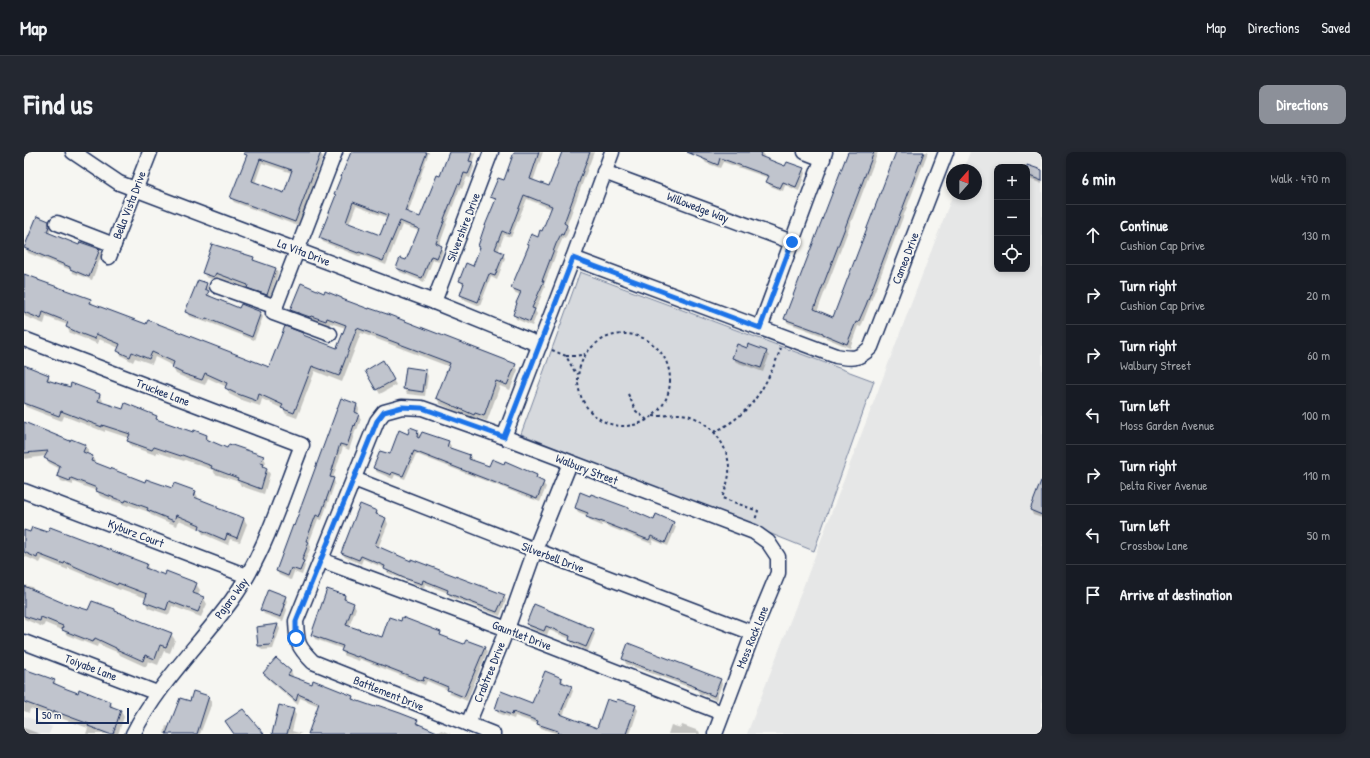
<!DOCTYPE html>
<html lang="en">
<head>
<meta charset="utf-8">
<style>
  :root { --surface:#171b24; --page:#242831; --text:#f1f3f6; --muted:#9ea1a6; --line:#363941; --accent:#8c9099 }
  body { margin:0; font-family:"Patrick Hand",sans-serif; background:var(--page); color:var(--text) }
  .controls { position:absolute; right:12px; top:12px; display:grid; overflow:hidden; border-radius:8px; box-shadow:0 2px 6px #0003 }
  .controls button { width:36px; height:36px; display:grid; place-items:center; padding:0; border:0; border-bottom:1px solid var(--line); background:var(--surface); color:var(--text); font:20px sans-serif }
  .compass { position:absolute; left:922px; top:12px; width:36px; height:36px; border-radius:50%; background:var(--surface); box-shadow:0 2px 6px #0003; rotate:21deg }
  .scale { position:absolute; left:12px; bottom:10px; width:93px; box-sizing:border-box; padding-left:4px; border:2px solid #1b2f5e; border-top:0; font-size:11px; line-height:14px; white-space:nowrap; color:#1b2f5e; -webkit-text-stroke:3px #f6f6f2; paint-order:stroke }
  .stop { position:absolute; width:12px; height:12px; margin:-9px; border:3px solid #1a73e8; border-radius:50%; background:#fff }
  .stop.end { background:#1a73e8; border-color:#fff; box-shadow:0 1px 4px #0008 }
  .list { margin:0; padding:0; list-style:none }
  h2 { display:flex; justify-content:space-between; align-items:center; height:52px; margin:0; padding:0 16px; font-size:17px }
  h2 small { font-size:13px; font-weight:400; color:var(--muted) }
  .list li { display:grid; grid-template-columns:26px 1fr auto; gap:12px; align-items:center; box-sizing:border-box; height:60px; padding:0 16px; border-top:1px solid var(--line) }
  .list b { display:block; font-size:15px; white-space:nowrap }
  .list p { margin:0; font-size:13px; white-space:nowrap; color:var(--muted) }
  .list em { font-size:13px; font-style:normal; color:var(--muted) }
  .icon { flex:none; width:22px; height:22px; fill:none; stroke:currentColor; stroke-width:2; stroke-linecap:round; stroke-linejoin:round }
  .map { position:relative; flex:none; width:1018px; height:582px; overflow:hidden; border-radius:8px }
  header { display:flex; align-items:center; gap:24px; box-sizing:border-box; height:56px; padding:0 20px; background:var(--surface); border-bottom:1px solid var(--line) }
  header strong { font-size:19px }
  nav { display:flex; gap:22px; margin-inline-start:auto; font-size:14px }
  .intro { display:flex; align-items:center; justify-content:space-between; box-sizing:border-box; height:96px; padding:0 24px }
  h1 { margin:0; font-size:28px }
  .button { padding:10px 18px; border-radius:8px; background:var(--accent); color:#fff; font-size:14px; font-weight:700 }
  main { display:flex; gap:24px; padding:0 24px }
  aside { flex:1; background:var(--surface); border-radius:8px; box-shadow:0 2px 6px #0003 }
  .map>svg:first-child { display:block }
</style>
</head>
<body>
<header>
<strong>Map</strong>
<nav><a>Map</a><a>Directions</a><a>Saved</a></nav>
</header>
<div class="intro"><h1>Find us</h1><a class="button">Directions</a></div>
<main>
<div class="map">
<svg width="1018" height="582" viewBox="0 0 1018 582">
  <rect width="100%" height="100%" fill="#f6f6f2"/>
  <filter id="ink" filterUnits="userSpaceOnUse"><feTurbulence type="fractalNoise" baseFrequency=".025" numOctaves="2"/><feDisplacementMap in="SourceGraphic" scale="8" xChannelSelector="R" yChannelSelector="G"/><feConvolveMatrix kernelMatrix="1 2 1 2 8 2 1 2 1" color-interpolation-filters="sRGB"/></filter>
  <g filter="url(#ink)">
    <g fill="#e6e7e7" fill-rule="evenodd">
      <path d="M946 0H1018V582H723L929 42H952V18H939ZM973 15H1003V117H973Z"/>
      <polygon points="0,564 28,575 25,582 0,582"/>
    </g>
    <polygon fill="#d6d9dd" stroke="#78849e" points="556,120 850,229 790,399 497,282"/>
    <g fill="#0003" fill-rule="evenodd">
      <path d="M225 0 296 1 299 5 274 74 210 50 207 46ZM238 11 268 21 260 42 231 31Z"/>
      <path d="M328 0H405L384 61 397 66 416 25 425 0H452L448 11 450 15 446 26 443 25 438 37 436 36 422 71 423 72 415 94 419 99 415 110 409 108 400 130 376 120 373 115 383 110 395 79 378 73 362 113 337 103V105L299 90 297 86ZM332 54 364 66 357 85 325 72Z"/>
      <polygon points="491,0 519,0 509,29 526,35 539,0 570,0 543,73 545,78 541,87 539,86 534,97 520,133 521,135 511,159 513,162 508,174 492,167 490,162 496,143 490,140 488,136 505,94 504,92 514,86 519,80 528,57 503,47 487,85 480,83 474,100 479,102 481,106 473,128 467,125 456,154 439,147 437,143 440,134 436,129 450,115 457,96 455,94 472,50 468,45 480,29"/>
      <polygon points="682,0 739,0 740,3 739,6 762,15 779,17 781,21 775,39 761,33 759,39 746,34 743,30 745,26 699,10 696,16 682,11 679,7"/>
      <polygon points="825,0 854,0 793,160 809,166 873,0 904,0 837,175 834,174 826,196 802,186 802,185 764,171 761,167"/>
      <polygon points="1001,13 1018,19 1018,32 1003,26 1003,15 1000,15"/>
      <polygon points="24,70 27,74 25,83 55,94 75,98 78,102 68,128 49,121 47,118 4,101 2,96"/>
      <polygon points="229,106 232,110 252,117 254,121 246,146 227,140 224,136 194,125 193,129 182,125 179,121"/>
      <polygon points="0,123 67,148 70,154 246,217 279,182 280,185 314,197 322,176 306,171 305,175 271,164 267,158 318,148 491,213 494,218 486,238 476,234 463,269 454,266 453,268 416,252 413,246 426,215 337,181 318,230 291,219 273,266 262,262 259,257 238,247 236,254 215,247 205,242 203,235 184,226 181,233 164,227 152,222 149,216 149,214 131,205 128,212 111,206 109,210 98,204 94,199 95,196 75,187 74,192 59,186 46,181 43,175 44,173 22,165 20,172 0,164"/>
      <polygon points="182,132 185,136 183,139 187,144 186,146 216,158 217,153 237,161 239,165 230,188 184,170 184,171 165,164 162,160"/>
      <polygon points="724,197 742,200 745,204 739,220 712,210 709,206"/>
      <polygon points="359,210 372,233 356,242 342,219"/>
      <polygon points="0,214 24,223 27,230 76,243 79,249 78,251 99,258 132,265 135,269 170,281 183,284 186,290 204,297 239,304 242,310 240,314 246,322 240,342 217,334 215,330 191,322 189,318 161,308 160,309 133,300 132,303 108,295 104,289 105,286 81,278 81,280 40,264 38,269 2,255 0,252"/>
      <polygon points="383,217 402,219 404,224 401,244 383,242 380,237"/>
      <polygon points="317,247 333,253 335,257 334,262 337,267 333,278 332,277 325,298 319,295 309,326 311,331 298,368 294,367 285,391 287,395 280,412 281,414 278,423 270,420 267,428 255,423 253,419 271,375"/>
      <polygon points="0,271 47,291 48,288 62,294 65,299 63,302 69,305 71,311 122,331 148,338 171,340 174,345 173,347 194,357 220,367 223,372 216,390 206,387 204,393 179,382 176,377 155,368 153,374 127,363 125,360 105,353 104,354 76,344 73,339 49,330 49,333 37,329 34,323 36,317 25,311 22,306 22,304 0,307"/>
      <polygon points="393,279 397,285 424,290 427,294 426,297 446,304 448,308 466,316 481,313 512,323 522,335 516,350 392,302 381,327 371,323 369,327 353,320 350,316 366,304 384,283"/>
      <polygon points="1018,336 1018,366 1009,363 1007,358"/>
      <polygon points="337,353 353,360 356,365 362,367 364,372 354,396 387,410 480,444 482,448 476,464 426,445 424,441 401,432 400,436 364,421 362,417 339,407 337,412 321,405 318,401"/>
      <polygon points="552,356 649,371 652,375 644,394 629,388 628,392 578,372 578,374 566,369 564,364 554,360"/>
      <polygon points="26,376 122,412 126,419 141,424 172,432 176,438 174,443 179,445 183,452 177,465 148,454 145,463 124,456 121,449 122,446 97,437 96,438 44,416 44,418 18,407 16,411 0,404 0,379 7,381 24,382"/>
      <polygon points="0,433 8,435 10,439 37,450 64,459 91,458 92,461 147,482 151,488 146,501 140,499 134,513 124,509 122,515 96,503 95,501 74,492 73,495 43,483 40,479 21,471 19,475 0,467"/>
      <polygon points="321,444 323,448 329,451 332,456 325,475 359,486 416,481 419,486 441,493 460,496 463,500 443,549 426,542 424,538 403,529 401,533 336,507 335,509 321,504 318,499 319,497 291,487 289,483"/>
      <polygon points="262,445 264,449 262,455 263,458 259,469 240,462 238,458"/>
      <polygon points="503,472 569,478 571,482 564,499 548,492 546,487 525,478 523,483 506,476"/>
      <polygon points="254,473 256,477 249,497 238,498 235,494 233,476"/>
      <polygon points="600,507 696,527 698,532 692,548 675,541 673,538 602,512"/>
      <polygon points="267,519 269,524 268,525 288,533 328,544 331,549 393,569 396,574 415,581 417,578 427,582 285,582 295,554 276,546 274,553 243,526 241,521"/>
      <polygon points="521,521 538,527 541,532 547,535 549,539 539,564 572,577 583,548 611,554 614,558 606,582 534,582 516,576 514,572 491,564 490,567 474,561 472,557 509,552"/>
      <polygon points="0,524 30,529 33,533 43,538 86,550 90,556 97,559 100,565 94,582 62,582 64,576 34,565 33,566 6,557 5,561 0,559"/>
      <polygon points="184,545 188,551 176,582 140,582 142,574 145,575 166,550"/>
      <polygon points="269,558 272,563 268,579 278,582 249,582"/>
      <polygon points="647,573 657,576 658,573 675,579 676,582 644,582"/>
      <polygon points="0,576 16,582 0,582"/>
    </g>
    <g fill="#c0c4cd" stroke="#1b2f5e" fill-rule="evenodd">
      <path d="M220 0H297L271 70 206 46 223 3 220 2ZM236 7 268 18 260 41 228 29Z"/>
      <path d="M327 0H403L381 59 396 65 413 23 416 24 425 0H448L445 9 449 10 444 22 440 21 436 33 434 32 420 67H421L412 91 418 94 413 106 407 104 398 126 372 116 376 106 382 108 395 77 376 69 359 109 335 100 334 101 295 86 312 43 310 42ZM329 50 364 63 356 83 322 70Z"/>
      <polygon points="490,0 515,0 506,27 525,34 538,0 566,0 540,71 543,73 539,83 537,82 532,92 518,129 520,129 508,156 511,157 506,170 489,163 493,151 492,151 497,140 487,136 505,93 503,92 507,82 514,85 516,78 518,79 528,54 500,43 485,82 478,79 471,97 480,101 471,124 465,122 454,150 436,143 440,131 435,129 442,111 449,114 456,95 454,94 460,76 472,47 466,45 474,26 480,28"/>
      <polygon points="663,0 738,0 736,4 761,14 763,10 780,16 772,35 759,30 756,36 742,30 745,24 696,6 694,13"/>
      <polygon points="824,0 850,0 790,157 809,165 872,0 900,0 842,153 834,171 832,170 823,192 799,182 799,181 760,167"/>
      <polygon points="1003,13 1018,18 1018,29 1003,23"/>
      <polygon points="13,64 25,69 25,74 23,80 55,93 56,90 76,97 65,125 46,117 46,115 0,96"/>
      <polygon points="188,92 230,105 229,108 252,116 243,143 223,136 224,133 192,121 190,125 178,121"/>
      <polygon points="0,122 14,127 14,128 67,147 66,151 122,172 124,168 245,215 261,174 279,181 279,183 313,196 322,173 303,166 302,169 287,164 286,165 266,158 277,131 300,141 301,139 318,146 318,147 345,157 345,156 363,162 492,212 483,233 472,229 460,264 451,261 450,263 412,246 426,211 333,176 315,224 288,214 270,261 257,256 259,253 235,242 233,249 211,241 201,236 203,231 181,221 178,228 160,222 148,216 150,210 128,200 125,207 108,200 106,205 93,199 96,192 72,182 71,187 55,181 42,175 44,170 19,160 17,167 0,160"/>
      <polygon points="174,128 183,131 181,137 185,139 183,143 215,156 217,152 237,160 228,185 182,166 181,168 161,160"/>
      <polygon points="713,192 723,196 724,192 743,199 737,216 708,206"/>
      <polygon points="359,208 370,228 352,238 341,219"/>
      <polygon points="0,213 25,223 23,228 46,235 47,231 76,242 74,249 99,257 101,251 133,264 132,267 169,280 170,278 183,283 182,287 203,296 205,292 240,304 236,311 240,312 239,314 243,316 237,337 213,328 214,326 187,316 188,314 158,303 157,304 130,295 128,298 103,289 106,282 78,273 78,275 37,259 35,264 0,251"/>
      <polygon points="382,215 402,218 399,240 379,237"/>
      <polygon points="317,246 333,252 331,260 335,262 331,274 330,273 323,294 316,292 306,325 310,326 296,365 292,363 282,389 285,390 278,408 280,409 276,419 267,416 264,424 252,419 269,373 270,374"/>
      <polygon points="0,270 46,289 47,287 62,293 59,300 69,304 67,309 121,330 122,327 148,336 150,331 172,339 170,345 193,354 193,356 220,366 213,386 203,382 201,388 175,377 176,373 152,363 150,369 123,358 124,356 102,348 101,350 72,339 73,336 47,326 46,329 33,324 36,314 20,306 24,299 0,301"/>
      <polygon points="386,275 394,278 393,285 395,286 398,280 425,289 423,295 446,303 445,307 465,314 468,307 480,312 481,309 513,323 512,326 520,330 513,347 390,299 379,324 368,320 367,323 349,316 356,299 366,302 375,278 384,282"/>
      <polygon points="1017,329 1018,329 1018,363 1006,358"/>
      <polygon points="556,340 566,344 567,342 605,356 605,357 630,368 632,362 650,370 641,391 627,384 625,388 576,369 576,370 562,365 564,361 551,356"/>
      <polygon points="336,352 353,359 352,362 362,366 351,393 353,394 387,409 387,407 481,443 473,460 423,441 424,438 399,428 398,432 380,426 360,417 361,414 337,404 335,408 317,401"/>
      <polygon points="8,375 23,380 26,375 123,412 121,416 141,423 142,419 173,431 169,441 180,445 174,460 145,449 142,458 120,450 123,442 94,431 93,433 41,410 40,412 14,402 13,406 0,400 0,378 6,380"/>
      <polygon points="0,434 37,450 64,458 68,449 91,457 91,459 148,481 142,495 136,493 131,507 121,503 119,509 92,497 92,496 71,486 69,490 38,478 39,474 17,465 16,469 0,464"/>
      <polygon points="244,437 262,444 259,452 261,453 257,465 236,458"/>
      <polygon points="303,437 321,443 320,447 330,451 322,473 358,485 365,465 377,469 378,465 417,480 416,483 440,492 442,488 461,495 440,545 423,538 424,535 400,525 399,529 334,504 333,505 317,499 319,494 287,483"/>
      <polygon points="510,452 570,477 562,495 545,488 546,484 522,474 520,479 502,472"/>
      <polygon points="254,472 247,493 234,494 232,475"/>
      <polygon points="604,491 697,527 690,544 671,536 672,535 598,507"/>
      <polygon points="252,506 267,519 264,523 288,532 289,528 329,544 328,547 351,555 353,553 376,561 394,568 392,571 418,582 284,582 295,551 274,542 272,549 239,521"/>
      <polygon points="0,517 31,528 29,531 43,537 54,541 55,537 87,550 86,554 97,558 89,582 85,582 64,574 65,572 30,559 30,561 0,550"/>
      <polygon points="521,519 538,526 537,530 548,534 536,562 573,576 583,547 592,550 593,547 612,553 602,582 533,582 534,579 513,572 514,569 489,560 488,563 471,557 477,539 508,551"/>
      <polygon points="169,539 185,544 173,582 142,582 156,546 166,549"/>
      <polygon points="255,553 270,557 263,582 248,582"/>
      <polygon points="219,557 240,582 210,582 201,569"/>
    </g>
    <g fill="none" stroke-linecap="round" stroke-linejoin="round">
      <g stroke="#1b2f5e" stroke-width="17">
        <g id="minor">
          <polyline points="49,0 95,31 410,150 516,193"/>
          <polyline points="781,0 799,7"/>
          <polyline points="580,20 768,90"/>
          <polyline points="33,71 90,93"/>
          <polyline points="85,105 126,0"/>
          <path d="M549 106 812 204C828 207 834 208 847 195L922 0"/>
          <polyline points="193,134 252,155"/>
          <polyline points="410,150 467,0"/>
          <polyline points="736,176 801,0"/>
          <polyline points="306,182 249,161 311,0"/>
          <path d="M0 187 278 293C257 346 241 402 208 448 175 493 134 532 109 582"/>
          <polyline points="480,285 549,106 588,0"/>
          <polyline points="330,327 511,398 729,481"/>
          <polyline points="0,339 223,424"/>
          <polyline points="297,408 483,477 698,561"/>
          <polyline points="0,490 133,541"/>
          <polyline points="444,572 483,477 511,398 546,311"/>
          <path d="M469 582 289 510C273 494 273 491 272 469L353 269 360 260 378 255 398 256 480 285 730 380 744 390 754 405V421L729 481 691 582"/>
        </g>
      </g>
      <g stroke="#1b2f5e" stroke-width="2" stroke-dasharray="3 3" stroke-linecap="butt">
        <circle cx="600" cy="228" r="46"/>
        <polyline points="528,198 542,204 551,220 554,222"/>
        <polyline points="542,204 552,204 561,202"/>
        <polyline points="604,242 612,259 623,268"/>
        <path d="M629 264C640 265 651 260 663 263 688 270 707 296 705 322 704 330 701 338 698 346L734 359 731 368"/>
        <path d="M690 280C728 262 743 233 757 196"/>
      </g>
      <use href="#minor" stroke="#f6f6f2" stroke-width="14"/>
    </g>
  </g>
  <g fill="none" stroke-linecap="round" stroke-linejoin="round" filter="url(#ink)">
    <polyline stroke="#1a73e8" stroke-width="5" points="272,486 272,469 353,269 360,260 378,255 398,256 480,285 549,106 736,176 768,90"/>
  </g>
  <g text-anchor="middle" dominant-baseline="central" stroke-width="4" stroke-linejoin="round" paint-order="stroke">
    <g font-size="12" fill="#1b2f5e" stroke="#f6f6f2">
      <text transform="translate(105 53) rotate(-69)">Bella Vista Drive</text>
      <text transform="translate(674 55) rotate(21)">Willowedge Way</text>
      <text transform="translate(439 75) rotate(-69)">Silvershire Drive</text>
      <text transform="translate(280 100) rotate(21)">La Vita Drive</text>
      <text transform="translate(881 106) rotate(-69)">Cameo Drive</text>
      <text transform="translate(139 240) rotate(21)">Truckee Lane</text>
      <text transform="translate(563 317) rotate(21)">Walbury Street</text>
      <text transform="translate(112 381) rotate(21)">Kyburz Court</text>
      <text transform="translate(529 405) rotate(21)">Silverbell Drive</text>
      <text transform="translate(207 446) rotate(-54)">Pajaro Way</text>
      <text transform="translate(498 483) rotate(21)">Gauntlet Drive</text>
      <text transform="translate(728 485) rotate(-68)">Moss Rock Lane</text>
      <text transform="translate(67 515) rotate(21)">Toiyabe Lane</text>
      <text transform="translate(465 520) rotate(-68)">Crabtree Drive</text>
      <text transform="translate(365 541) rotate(22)">Battlement Drive</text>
    </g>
  </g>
</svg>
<div class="controls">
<button>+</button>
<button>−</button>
<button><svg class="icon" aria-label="locate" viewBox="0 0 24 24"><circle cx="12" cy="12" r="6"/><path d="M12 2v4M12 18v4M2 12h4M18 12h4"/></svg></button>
</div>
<svg class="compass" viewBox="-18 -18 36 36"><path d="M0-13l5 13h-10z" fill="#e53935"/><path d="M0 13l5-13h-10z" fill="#9ea1a6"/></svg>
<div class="scale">50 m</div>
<div class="stop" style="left:272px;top:486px"></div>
<div class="stop end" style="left:768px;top:90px"></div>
</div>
<aside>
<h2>6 min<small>Walk · 470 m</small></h2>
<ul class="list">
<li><svg class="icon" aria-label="ahead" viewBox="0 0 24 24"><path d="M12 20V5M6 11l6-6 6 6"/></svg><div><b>Continue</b><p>Cushion Cap Drive</p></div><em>130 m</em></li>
<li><svg class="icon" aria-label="right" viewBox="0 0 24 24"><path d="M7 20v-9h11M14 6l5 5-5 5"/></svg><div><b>Turn right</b><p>Cushion Cap Drive</p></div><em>20 m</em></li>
<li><svg class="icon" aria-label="right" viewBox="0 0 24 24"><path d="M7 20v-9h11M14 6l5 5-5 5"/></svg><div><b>Turn right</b><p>Walbury Street</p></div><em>60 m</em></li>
<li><svg class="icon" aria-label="left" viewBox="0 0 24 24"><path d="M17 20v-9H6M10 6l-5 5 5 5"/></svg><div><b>Turn left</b><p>Moss Garden Avenue</p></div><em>100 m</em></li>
<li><svg class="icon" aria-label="right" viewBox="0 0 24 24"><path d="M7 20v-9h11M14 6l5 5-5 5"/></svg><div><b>Turn right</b><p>Delta River Avenue</p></div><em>110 m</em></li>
<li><svg class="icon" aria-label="left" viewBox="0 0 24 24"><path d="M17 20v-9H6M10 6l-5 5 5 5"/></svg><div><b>Turn left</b><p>Crossbow Lane</p></div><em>50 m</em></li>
<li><svg class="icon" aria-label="arrive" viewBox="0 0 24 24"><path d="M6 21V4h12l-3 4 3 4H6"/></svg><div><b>Arrive at destination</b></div></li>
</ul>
</aside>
</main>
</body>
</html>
